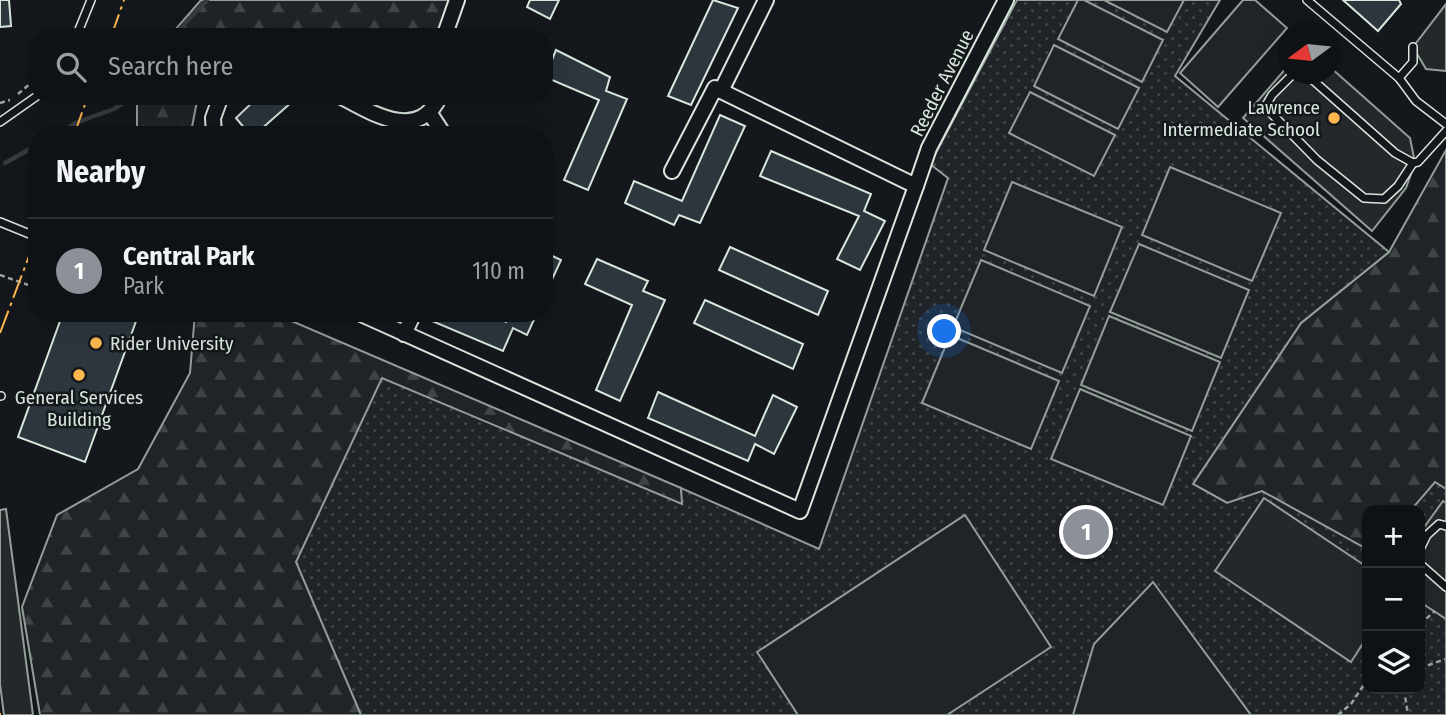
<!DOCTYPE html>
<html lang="en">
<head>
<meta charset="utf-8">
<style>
  :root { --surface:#0f1215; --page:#1d2022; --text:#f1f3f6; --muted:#9b9ea0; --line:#2f3234; --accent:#8c9099 }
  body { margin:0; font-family:"Fira Sans Condensed",sans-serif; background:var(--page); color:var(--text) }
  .controls { position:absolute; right:21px; bottom:21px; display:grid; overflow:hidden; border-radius:14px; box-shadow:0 7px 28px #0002 }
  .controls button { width:63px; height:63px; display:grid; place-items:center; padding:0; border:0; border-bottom:2px solid var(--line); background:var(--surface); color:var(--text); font:35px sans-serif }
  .compass { position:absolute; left:1278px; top:21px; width:63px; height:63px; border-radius:50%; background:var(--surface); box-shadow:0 7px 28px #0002; rotate:255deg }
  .you { position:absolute; left:945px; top:332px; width:24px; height:24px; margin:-18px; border:5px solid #fff; border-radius:50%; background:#1a73e8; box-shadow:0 0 0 10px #1a73e833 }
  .badge { display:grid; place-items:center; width:46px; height:46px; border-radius:50%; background:var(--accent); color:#fff; font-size:23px; font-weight:700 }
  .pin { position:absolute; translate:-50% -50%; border:4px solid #fff; box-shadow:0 2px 7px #0006 }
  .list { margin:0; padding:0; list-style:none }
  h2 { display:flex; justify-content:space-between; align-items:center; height:91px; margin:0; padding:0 28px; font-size:30px }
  h2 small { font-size:23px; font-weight:400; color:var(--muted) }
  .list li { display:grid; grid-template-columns:46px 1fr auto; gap:21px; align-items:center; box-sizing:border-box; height:105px; padding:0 28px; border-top:2px solid var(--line) }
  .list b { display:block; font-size:26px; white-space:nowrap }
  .list p { margin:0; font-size:23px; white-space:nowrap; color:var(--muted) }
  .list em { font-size:23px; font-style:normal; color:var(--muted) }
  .icon { flex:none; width:38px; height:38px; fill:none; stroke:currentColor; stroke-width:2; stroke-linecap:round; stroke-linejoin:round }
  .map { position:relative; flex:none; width:1446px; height:715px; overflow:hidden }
  .search { position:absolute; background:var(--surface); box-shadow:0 7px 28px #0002; left:28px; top:28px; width:525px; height:77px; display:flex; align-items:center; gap:18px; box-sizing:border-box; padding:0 24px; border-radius:28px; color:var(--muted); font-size:26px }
  .panel { position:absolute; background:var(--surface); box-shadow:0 7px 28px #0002; left:28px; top:126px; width:525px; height:196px; border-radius:28px }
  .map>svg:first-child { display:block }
</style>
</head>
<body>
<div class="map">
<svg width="1446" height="715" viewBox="0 0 1446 715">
  <defs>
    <pattern id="forest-firs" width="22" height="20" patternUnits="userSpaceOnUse" patternTransform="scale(1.75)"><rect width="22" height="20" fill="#202428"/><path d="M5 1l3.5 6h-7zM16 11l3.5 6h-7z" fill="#404447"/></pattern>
    <pattern id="park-dots" width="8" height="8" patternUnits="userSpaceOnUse" patternTransform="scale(1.75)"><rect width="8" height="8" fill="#202428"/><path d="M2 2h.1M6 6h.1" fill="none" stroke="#404447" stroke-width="1.8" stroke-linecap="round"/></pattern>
  </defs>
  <rect width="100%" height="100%" fill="#14181c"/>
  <g fill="url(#forest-firs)" stroke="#939e99" stroke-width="2">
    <polygon points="201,0 460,0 452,37 169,37"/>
    <polygon points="137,96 198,96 192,127 195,135 137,135"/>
    <polygon points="1446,150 1446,498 1420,510 1367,510 1367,580 1193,484 1301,323 1389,252"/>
    <polygon points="195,313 273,313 681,488 697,613 660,715 40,715 22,607 57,515 138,469 190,373"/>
  </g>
  <polygon fill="url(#park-dots)" stroke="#939e99" stroke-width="2" points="1017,0 1220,0 1175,76 1389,252 1301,323 1193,484 1227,503 1262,491 1367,549 1367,689 1420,689 1420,510 1411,510 1435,482 1446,489 1446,715 361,715 296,562 382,378 682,504 681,488 819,549 948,178 930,164"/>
  <g fill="#202428" stroke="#939e99" stroke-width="2">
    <polygon points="1078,0 1084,0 1163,40 1142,82 1058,39"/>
    <polygon points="1104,0 1184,0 1167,32"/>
    <polygon points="1243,0 1255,0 1287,28 1218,107 1180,73"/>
    <polygon points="1054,45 1139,88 1118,129 1034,86"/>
    <polygon points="1030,92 1115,135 1094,176 1009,133"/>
    <polygon points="1170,167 1281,213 1252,281 1142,235"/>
    <polygon points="1012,182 1122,227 1094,296 984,250"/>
    <polygon points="1139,244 1249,290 1221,358 1110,312"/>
    <polygon points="981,260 1090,306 1062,373 953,327"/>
    <polygon points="1109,316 1220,362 1192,431 1081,385"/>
    <polygon points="950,335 1059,381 1031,449 922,403"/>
    <polygon points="1080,389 1191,436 1163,505 1051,459"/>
    <polygon points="965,515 1051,647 947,715 798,715 757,652"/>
    <polygon points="1153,582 1251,715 1073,715 1094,644"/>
  </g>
  <g fill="#24282b" stroke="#939e99" stroke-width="2">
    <polygon points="1446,4 1446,71 1426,69 1413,47"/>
    <polygon points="1288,66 1288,74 1330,74 1331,68 1410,138 1415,163 1406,188 1372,231 1243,118"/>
    <polygon points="1264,498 1367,567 1367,637 1351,662 1215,571"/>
    <polygon points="1443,501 1446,503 1446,619 1420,602 1420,533"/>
    <polygon points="6,509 33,715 4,715 0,684 0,510"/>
  </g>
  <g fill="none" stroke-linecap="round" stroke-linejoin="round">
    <g stroke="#363b3e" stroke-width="4.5">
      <polyline points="172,37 207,0"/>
      <polyline points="58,135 75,123 114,109 134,96"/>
      <polyline points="5,163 37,145"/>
    </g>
  </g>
  <g fill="#2c363c" stroke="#d8e6dc" stroke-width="2">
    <polygon points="0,0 9,0 11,26 0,27"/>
    <polygon points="530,0 559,0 550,19 527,7"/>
    <polygon points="713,0 738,8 691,105 668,96"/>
    <polygon points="1343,0 1399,0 1401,4 1378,31"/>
    <polygon points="556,50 610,77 606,91 627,99 588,190 564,180 599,100 545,77"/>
    <polygon points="259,96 290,96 293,101 259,131 263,135 250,135 236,118"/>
    <polygon points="720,115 745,126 700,223 679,215 674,225 625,203 634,181 682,201"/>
    <polygon points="771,151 871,194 864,211 885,221 860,270 837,259 859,216 760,176"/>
    <polygon points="730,247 828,291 818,315 719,270"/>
    <polygon points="544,252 561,260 544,297"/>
    <polygon points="597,259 648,281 643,291 665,300 620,401 596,390 632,305 585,284"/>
    <polygon points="705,300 803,344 793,369 694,323"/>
    <polygon points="63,313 139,313 85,462 18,437"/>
    <polygon points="436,313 487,313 506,322 510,313 537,313 527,335 513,328 503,351 432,321"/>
    <polygon points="658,392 755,436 773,395 797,407 774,454 755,444 748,461 648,418"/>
  </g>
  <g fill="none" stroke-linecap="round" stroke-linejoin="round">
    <g stroke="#d8e6dc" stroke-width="10">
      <g id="lane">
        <polyline points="1307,0 1399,78"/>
        <polyline points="76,37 91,0"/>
        <polyline points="1413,47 1413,62 1399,78 1416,101 1446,124"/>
        <polyline points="1293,74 1272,95 1265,107 1317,160 1364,198 1384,199 1398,186 1413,163 1418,162 1446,131"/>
        <polyline points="1297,74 1306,74 1395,153 1413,163"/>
        <polyline points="0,122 37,96"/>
        <polyline points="0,222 37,237"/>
        <polyline points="0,396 1,396"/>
        <polyline points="1420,549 1427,535 1439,524 1446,526"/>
        <polyline points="1420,564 1446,587"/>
      </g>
    </g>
    <g stroke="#d8e6dc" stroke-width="18">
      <g id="street">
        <polyline points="444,37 457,0"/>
        <polyline points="721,91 766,0"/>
        <path d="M340 96C372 113 418 143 440 96"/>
        <polyline points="429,112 444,135"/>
        <polyline points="214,135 213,118 221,96"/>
        <polyline points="916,186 929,148 1006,0"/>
        <polyline points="359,313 800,511 916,186 715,88 672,171"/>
        <polyline points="404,334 414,313"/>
      </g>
    </g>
    <g stroke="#9da8a2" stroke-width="2.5" stroke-dasharray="5 3.5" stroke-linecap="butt">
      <polyline points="18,94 37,78"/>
      <polyline points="0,103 10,100"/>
      <polyline points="0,275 37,288"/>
      <polyline points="1420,624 1435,611"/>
      <polyline points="1420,668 1446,659"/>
      <polyline points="1404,689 1408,715"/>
      <polyline points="1338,715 1351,704 1367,680"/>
    </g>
    <use href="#lane" stroke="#14181c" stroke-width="7"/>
    <use href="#street" stroke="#14181c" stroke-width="14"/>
    <g stroke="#ffb74d" stroke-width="2" stroke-dasharray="24 5 3.5 5" stroke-linecap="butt">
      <polyline points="111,37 124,0"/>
      <polyline points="74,135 88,96"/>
      <polyline points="0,333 37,235"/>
      <polyline points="0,713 0,715"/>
    </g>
  </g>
  <g fill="#ffb74d" stroke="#14181c" stroke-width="2.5">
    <circle cx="1334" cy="118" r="7"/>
    <circle cx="96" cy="343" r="7"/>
    <circle cx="79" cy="375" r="7"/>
  </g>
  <g text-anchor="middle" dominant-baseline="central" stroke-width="5" stroke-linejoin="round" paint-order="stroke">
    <g font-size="19" fill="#d8e6dc" stroke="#14181c">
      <text transform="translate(942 83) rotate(-63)">Reeder Avenue</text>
    </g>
    <g font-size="19" fill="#d8e6dc" stroke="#14181c" text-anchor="end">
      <text x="1320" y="107">Lawrence<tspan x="1320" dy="22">Intermediate School</tspan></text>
      <text x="110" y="343" text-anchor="start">Rider University</text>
      <text x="79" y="397" text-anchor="middle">General Services<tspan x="79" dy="22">Building</tspan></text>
    </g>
  </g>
</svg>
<div class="controls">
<button>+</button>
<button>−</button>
<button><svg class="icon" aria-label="layers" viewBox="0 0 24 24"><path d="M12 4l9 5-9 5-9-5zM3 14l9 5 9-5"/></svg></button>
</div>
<svg class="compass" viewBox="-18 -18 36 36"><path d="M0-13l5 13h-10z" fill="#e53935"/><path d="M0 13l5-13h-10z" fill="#9b9ea0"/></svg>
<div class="you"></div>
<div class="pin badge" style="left:1086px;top:532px">1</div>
<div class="search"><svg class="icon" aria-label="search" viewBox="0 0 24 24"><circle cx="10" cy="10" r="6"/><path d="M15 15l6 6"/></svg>Search here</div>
<section class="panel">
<h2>Nearby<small></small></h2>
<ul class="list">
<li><span class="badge">1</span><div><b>Central Park</b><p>Park</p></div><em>110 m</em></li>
</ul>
</section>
</div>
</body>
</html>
